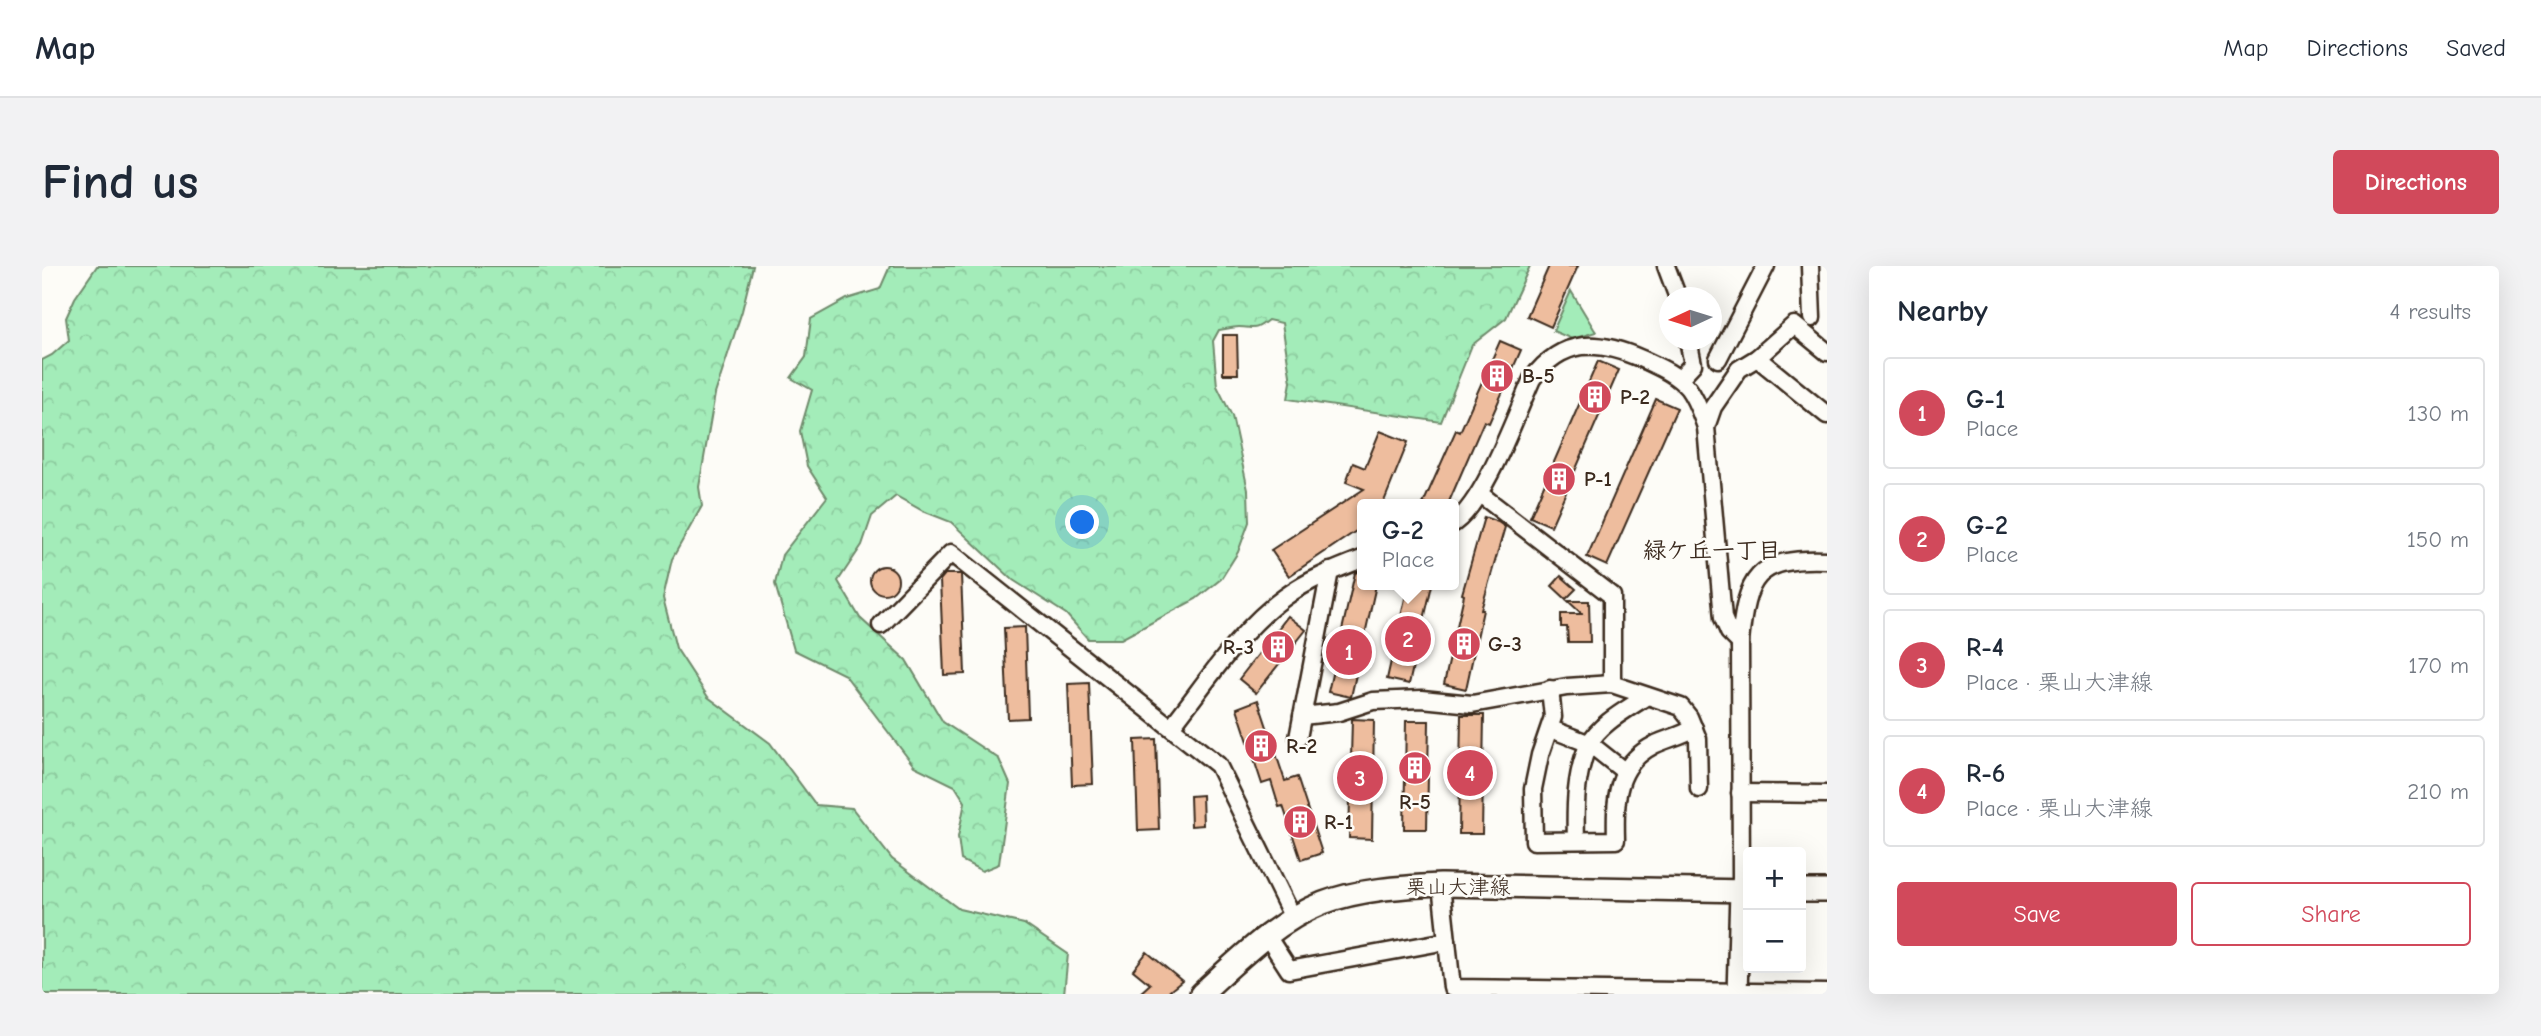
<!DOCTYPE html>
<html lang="en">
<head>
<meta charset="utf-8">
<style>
  :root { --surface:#fff; --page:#f2f2f3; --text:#1f2937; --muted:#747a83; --line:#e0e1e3; --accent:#d1495b }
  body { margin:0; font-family:"Comic Neue","Klee One",sans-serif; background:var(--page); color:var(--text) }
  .controls { position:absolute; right:21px; bottom:21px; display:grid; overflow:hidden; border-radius:7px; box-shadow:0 7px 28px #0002 }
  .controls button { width:63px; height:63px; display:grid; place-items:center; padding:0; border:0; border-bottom:2px solid var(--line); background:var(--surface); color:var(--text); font:35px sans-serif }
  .compass { position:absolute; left:1617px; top:21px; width:63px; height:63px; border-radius:50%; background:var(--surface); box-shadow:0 7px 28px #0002; rotate:266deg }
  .you { position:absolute; left:1041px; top:257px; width:24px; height:24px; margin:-18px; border:5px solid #fff; border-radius:50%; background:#1a73e8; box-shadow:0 0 0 10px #1a73e833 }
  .badge { display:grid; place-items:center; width:46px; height:46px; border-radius:50%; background:var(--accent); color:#fff; font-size:23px; font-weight:700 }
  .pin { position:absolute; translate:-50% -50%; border:4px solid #fff; box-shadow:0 2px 7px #0006 }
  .popup { position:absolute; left:1315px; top:233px; width:102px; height:91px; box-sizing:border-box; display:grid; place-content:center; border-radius:7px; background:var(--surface); filter:drop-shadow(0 2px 5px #0005); font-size:23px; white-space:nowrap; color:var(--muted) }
  .popup b { font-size:26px; color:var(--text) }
  .popup::after { content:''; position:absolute; left:50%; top:100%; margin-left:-14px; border:14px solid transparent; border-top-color:var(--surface) }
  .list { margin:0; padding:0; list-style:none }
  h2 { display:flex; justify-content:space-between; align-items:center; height:91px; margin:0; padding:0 28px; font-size:30px }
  h2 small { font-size:23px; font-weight:400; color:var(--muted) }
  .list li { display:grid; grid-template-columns:46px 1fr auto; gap:21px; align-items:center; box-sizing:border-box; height:112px; margin:0 14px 14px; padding:0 14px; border:2px solid var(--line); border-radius:7px }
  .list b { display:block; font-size:26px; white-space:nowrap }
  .list p { margin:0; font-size:23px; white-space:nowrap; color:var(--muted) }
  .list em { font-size:23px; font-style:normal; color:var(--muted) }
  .actions { display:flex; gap:14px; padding:21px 28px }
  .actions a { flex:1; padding:16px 0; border:2px solid var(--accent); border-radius:7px; text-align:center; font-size:24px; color:var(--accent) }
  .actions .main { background:var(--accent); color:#fff }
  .map { position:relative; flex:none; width:1785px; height:728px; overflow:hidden; border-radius:7px }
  header { display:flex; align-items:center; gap:42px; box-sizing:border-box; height:98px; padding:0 35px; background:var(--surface); border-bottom:2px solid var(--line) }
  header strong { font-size:33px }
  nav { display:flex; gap:38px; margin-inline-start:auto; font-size:24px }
  .intro { display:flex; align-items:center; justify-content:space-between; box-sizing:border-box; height:168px; padding:0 42px }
  h1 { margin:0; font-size:49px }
  .button { padding:18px 32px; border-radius:7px; background:var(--accent); color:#fff; font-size:24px; font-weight:700 }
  main { display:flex; gap:42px; padding:0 42px }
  aside { flex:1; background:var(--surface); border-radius:7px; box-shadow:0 7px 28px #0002 }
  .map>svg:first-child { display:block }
</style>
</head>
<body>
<header>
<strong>Map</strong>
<nav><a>Map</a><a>Directions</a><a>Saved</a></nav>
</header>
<div class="intro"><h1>Find us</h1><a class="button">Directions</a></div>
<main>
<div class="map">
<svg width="1785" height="728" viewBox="0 0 1785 728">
  <defs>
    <pattern id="forest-crowns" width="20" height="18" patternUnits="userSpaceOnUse" patternTransform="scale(1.75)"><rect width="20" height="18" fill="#a3ecb9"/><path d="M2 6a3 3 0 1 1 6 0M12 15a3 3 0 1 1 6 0" fill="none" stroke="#8dcb9f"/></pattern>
  </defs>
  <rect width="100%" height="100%" fill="#fdfcf7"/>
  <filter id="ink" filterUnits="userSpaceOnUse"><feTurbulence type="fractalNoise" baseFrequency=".0143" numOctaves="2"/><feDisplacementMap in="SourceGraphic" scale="14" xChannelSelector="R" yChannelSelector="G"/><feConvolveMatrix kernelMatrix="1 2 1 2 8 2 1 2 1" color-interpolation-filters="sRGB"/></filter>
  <g filter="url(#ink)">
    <polygon fill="#a3ecb9" stroke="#6f8b6c" stroke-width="2" points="1529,25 1552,63 1554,66 1530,73 1511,65"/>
    <g fill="url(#forest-crowns)" stroke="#6f8b6c" stroke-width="2">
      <polygon points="55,0 711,0 700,45 673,128 657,221 660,240 630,293 621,332 634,382 666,431 728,477 774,539 810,542 850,593 917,643 982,658 1026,688 1022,728 0,728 0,94 10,89 27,74 24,52 33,32"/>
      <path d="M848 0H1488L1464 52 1430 79 1399 156 1246 133 1249 116 1240 57 1226 54C1211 66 1213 61 1197 61 1191 61 1184 63 1177 64L1171 75 1175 120 1190 150 1206 224 1207 256 1196 286 1179 313 1154 333 1079 373H1046L1024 348 971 314 909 256 881 245 854 230 830 250 820 279 796 315 818 352 864 394 901 456 957 493 968 518 957 598 940 605 919 594 916 571 923 536 913 520 872 500 803 409 752 384 733 318 740 289 785 231 765 200 758 165 770 124 749 112 764 91 769 53 805 33 838 23Z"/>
    </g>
    <g fill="#eebd9e" stroke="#3b2a1e" stroke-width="2">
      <polygon points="1507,0 1536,0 1509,61 1485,50"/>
      <polygon points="1181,69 1195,69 1196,108 1181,108"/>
      <polygon points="1458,75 1479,84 1447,157 1442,155 1406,238 1381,238 1414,164 1418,166"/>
      <polygon points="1556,95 1577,104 1509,260 1488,251"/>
      <polygon points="1614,133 1635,142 1565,300 1545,291"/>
      <polygon points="1338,165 1366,176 1341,238 1320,238 1320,261 1247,310 1229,284 1322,223 1304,216 1311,197 1323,202"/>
      <polygon points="1442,251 1456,256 1463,261 1439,344 1441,344 1424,423 1402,418 1422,329 1420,328"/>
      <circle cx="842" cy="314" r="14"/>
      <polygon points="1320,304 1320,319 1334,319 1309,431 1286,426 1313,307"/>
      <polygon points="903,308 919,308 923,408 902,409 898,314"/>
      <polygon points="1519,310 1534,323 1524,333 1510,320"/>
      <polygon points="1366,319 1390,319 1367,418 1345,413"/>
      <polygon points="1526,335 1547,335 1548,376 1526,376 1525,361 1519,361 1519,348 1540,348"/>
      <polygon points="1246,350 1264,364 1214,427 1197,413"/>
      <polygon points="983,361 986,452 966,453 962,362"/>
      <polygon points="1047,417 1051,518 1030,519 1026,418"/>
      <polygon points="1216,434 1243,515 1255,511 1280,587 1259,594 1241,540 1237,541 1229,515 1220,518 1195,442"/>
      <polygon points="1419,449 1442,449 1440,568 1417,568"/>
      <polygon points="1310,453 1332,454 1330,573 1307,572"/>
      <polygon points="1364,455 1387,455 1385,563 1362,563"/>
      <polygon points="1114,473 1117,564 1096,565 1093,474"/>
      <polygon points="1160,529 1161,559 1149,560 1148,530"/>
      <polygon points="1105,686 1140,715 1124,728 1097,728 1108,718 1091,704"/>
    </g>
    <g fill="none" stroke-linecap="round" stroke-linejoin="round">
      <g stroke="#3b2a1e" stroke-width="21">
        <g id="minor">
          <polyline points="1624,0 1636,32"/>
          <polyline points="1768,0 1770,52"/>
          <polyline points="1715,92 1785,149"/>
          <polyline points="1676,93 1724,0"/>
          <polyline points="1637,113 1651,98 1646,74"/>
          <polyline points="1664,161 1671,141 1697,103 1715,92 1752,59 1785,86"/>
          <path d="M1412 257C1443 235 1473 151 1490 113 1521 71 1557 74 1600 93 1617 101 1634 108 1646 122 1655 134 1659 148 1664 161L1681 352 1687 366 1698 377"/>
          <polyline points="839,359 909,287 1176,499 1251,652"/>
          <polyline points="1570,418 1639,441 1647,451 1656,473 1657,523"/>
          <path d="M1508 423 1511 451 1498 489 1491 523 1492 575 1574 574C1573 534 1573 499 1612 479 1626 472 1640 470 1652 462"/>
          <polyline points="1260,450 1297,446 1331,435 1380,433 1430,438 1525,421 1570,418 1570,330 1438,228"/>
          <path d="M1129 461C1164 417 1197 364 1243 331 1266 314 1294 303 1320 293"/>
          <polyline points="1509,463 1548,478 1582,505"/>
          <polyline points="1256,472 1288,305"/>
          <polyline points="1698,527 1785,528"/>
          <path d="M1534 574C1533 543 1533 507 1547 478 1558 457 1586 443 1605 430"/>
          <polyline points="1399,619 1410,722 1785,727"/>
          <path d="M1698 625 1699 612 1698 377C1704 311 1714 291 1785 294"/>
          <polyline points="1225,670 1247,704 1405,675"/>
        </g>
      </g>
      <g stroke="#3b2a1e" stroke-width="24">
        <polyline id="tertiary" points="1695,728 1698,625"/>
      </g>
      <g stroke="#3b2a1e" stroke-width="26">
        <g id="secondary">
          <polyline points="1759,625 1785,625"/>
          <path d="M1159 728C1196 694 1233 656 1281 637 1318 623 1359 621 1399 619L1706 625"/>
        </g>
      </g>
      <use href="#minor" stroke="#fdfcf7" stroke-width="16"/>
      <use href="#tertiary" stroke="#fdfcf7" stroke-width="19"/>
      <use href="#secondary" stroke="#fdfcf7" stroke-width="21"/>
    </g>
  </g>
  <defs>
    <g id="building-disc" transform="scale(1.75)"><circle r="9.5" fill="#d1495b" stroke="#fdfcf7"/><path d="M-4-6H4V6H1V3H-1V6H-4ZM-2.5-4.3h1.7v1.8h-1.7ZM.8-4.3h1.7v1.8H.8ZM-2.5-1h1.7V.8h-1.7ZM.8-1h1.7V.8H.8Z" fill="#fff"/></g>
  </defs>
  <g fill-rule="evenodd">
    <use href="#building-disc" x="1455" y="110"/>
    <use href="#building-disc" x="1553" y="131"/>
    <use href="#building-disc" x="1517" y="213"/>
    <use href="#building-disc" x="1422" y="378"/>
    <use href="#building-disc" x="1236" y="381"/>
    <use href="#building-disc" x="1219" y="480"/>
    <use href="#building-disc" x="1373" y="502"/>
    <use href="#building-disc" x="1258" y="556"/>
  </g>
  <g text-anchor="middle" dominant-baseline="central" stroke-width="5" stroke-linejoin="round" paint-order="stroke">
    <g font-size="21" font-weight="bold" fill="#3b2a1e" stroke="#fdfcf7" text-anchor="start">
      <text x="1480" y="110">B-5</text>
      <text x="1578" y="131">P-2</text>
      <text x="1542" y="213">P-1</text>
      <text x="1446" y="378">G-3</text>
      <text x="1212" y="381" text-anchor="end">R-3</text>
      <text x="1244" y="480">R-2</text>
      <text x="1373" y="536" text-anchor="middle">R-5</text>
      <text x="1282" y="556">R-1</text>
    </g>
    <g font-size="21" fill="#3b2a1e" stroke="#fdfcf7">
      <text x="1416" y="621">栗山大津線</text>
    </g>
    <g font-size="23" font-weight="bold" fill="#3b2a1e" stroke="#fdfcf7">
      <text x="1670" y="284">緑ケ丘一丁目</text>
    </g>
  </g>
</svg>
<div class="controls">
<button>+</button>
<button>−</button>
</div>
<svg class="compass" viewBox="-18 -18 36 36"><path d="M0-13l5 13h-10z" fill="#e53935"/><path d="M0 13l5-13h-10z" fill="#747a83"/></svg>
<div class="you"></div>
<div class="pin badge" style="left:1307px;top:386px">1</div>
<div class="pin badge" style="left:1366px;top:373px">2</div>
<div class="popup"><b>G-2</b>Place</div>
<div class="pin badge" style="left:1318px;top:512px">3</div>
<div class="pin badge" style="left:1428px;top:507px">4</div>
</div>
<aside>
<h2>Nearby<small>4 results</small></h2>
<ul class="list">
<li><span class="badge">1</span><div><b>G-1</b><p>Place</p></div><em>130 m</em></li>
<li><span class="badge">2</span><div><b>G-2</b><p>Place</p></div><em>150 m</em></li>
<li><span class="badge">3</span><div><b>R-4</b><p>Place · 栗山大津線</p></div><em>170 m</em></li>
<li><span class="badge">4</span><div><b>R-6</b><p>Place · 栗山大津線</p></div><em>210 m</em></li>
</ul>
<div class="actions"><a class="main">Save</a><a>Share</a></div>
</aside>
</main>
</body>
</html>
